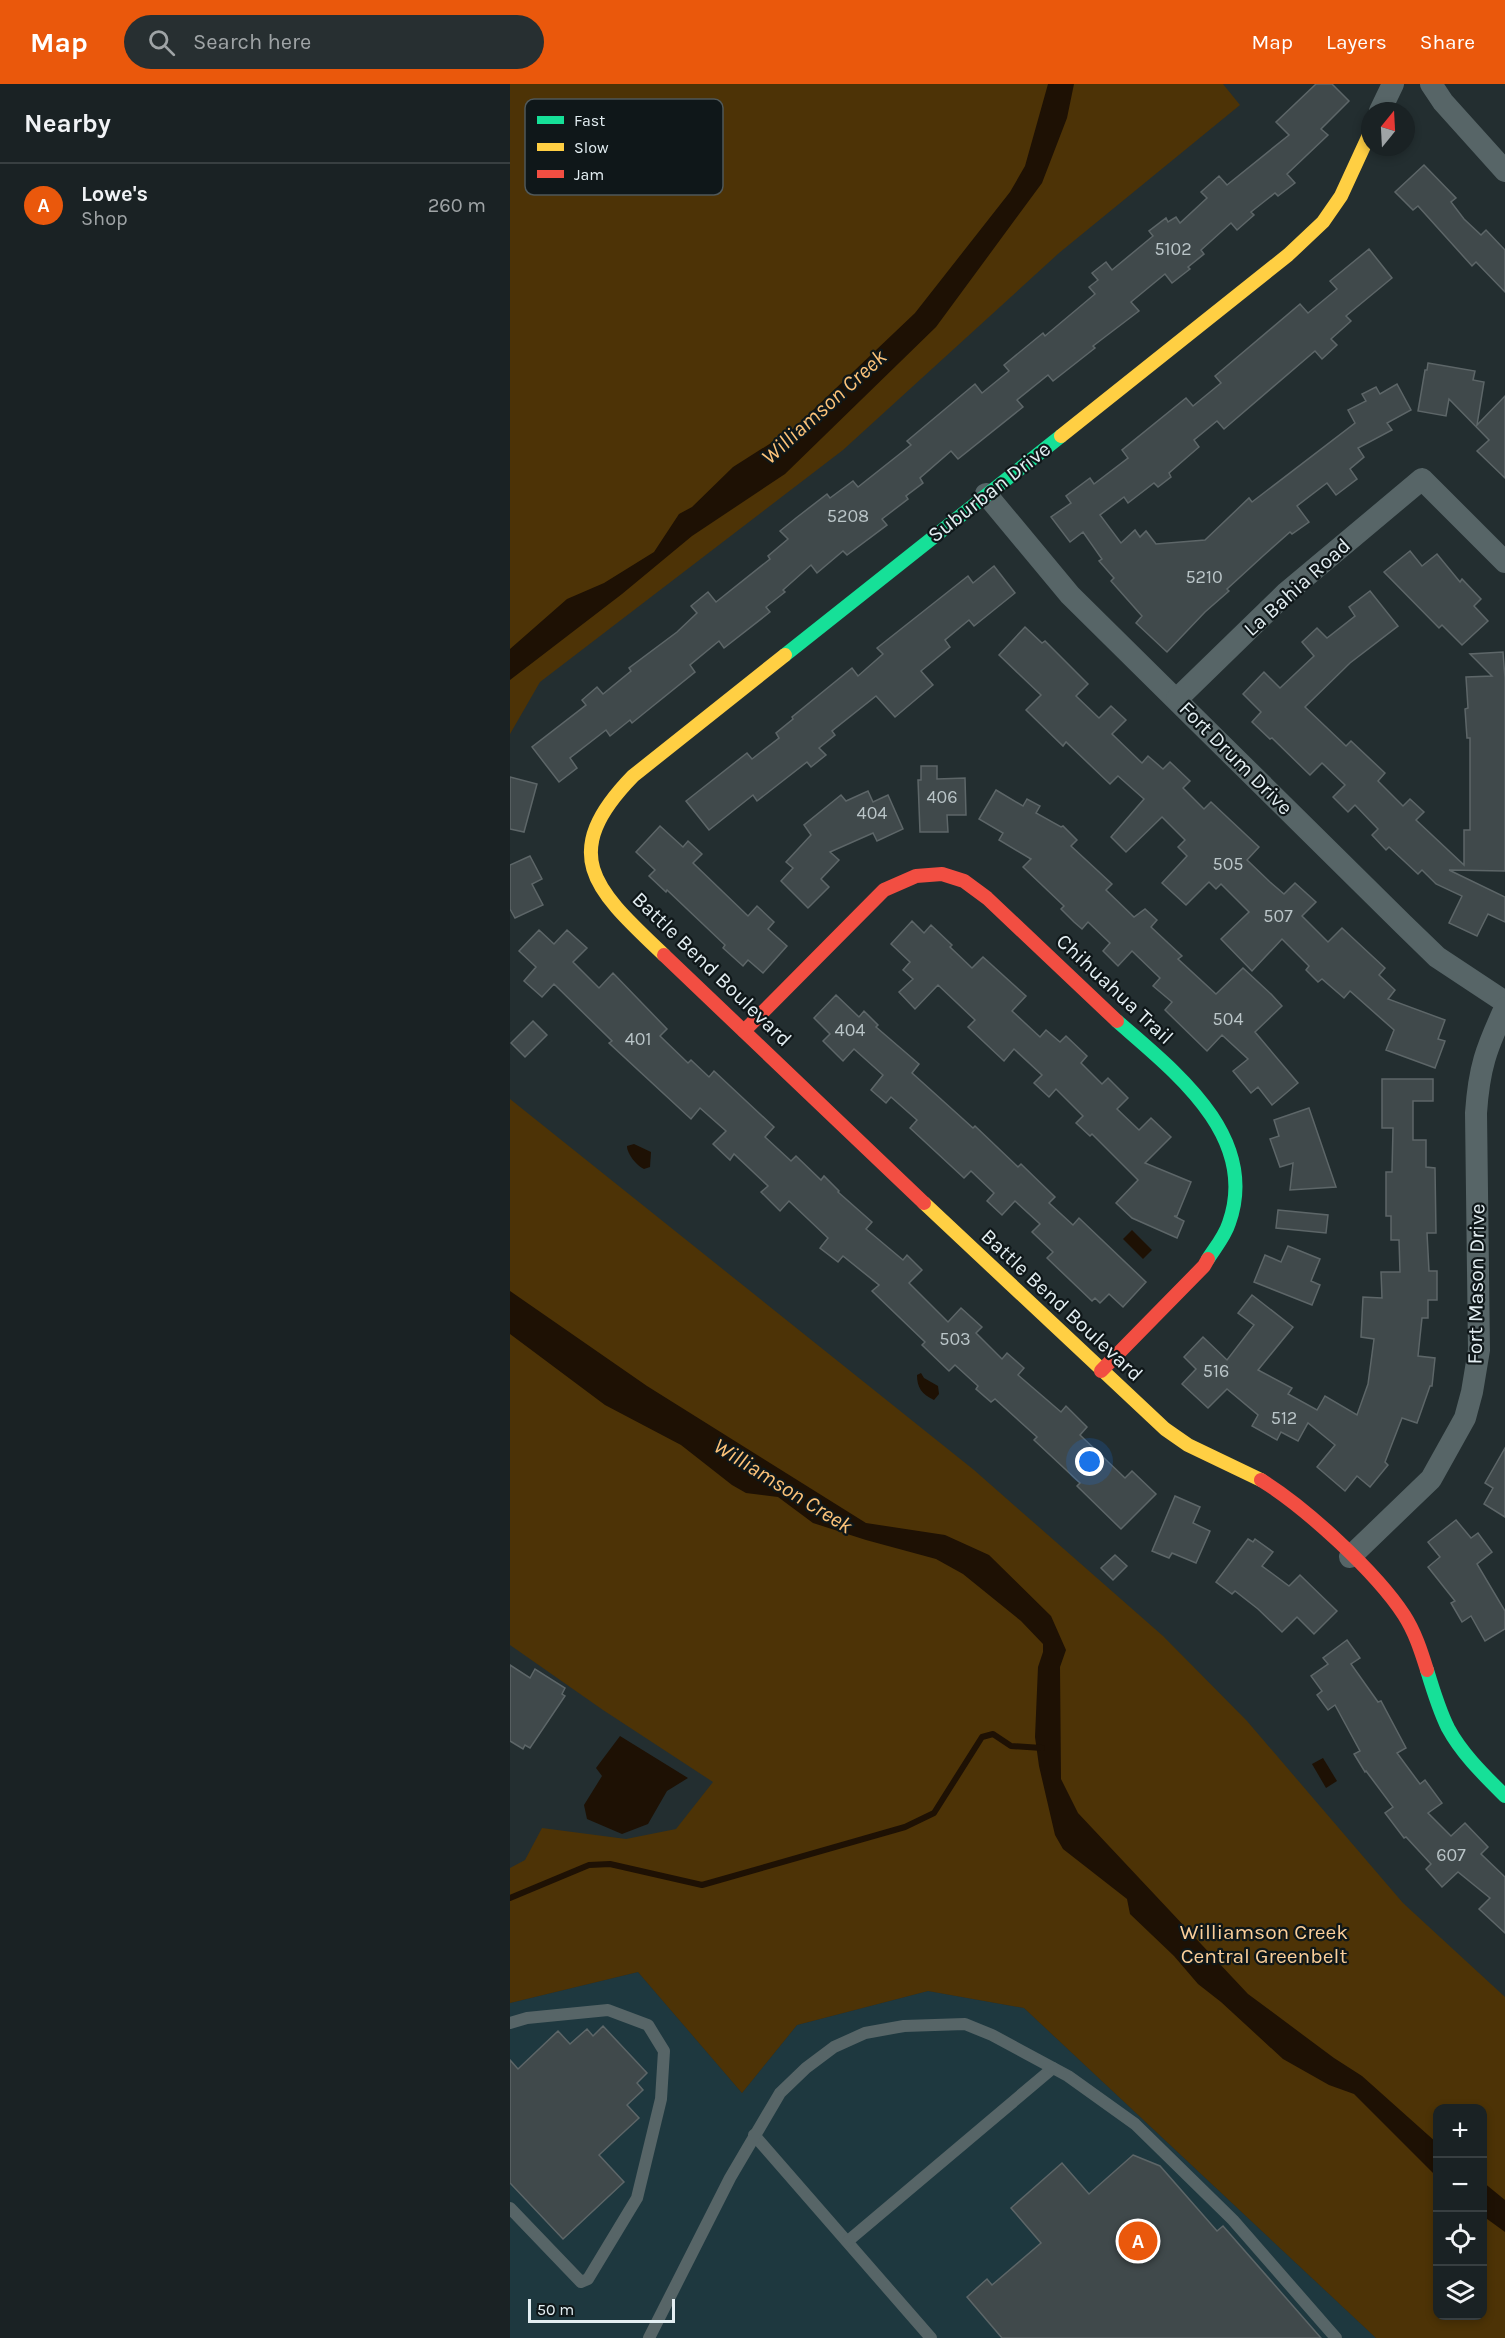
<!DOCTYPE html>
<html lang="en">
<head>
<meta charset="utf-8">
<style>
  :root { --surface:#1a2224; --page:#272f31; --text:#f1f3f6; --muted:#9fa4a6; --line:#383f41; --accent:#ea580c }
  body { margin:0; font-family:Karla,sans-serif; background:var(--page); color:var(--text) }
  .controls { position:absolute; right:18px; bottom:18px; display:grid; overflow:hidden; border-radius:12px; box-shadow:0 3px 9px #0003 }
  .controls button { width:54px; height:54px; display:grid; place-items:center; padding:0; border:0; border-bottom:2px solid var(--line); background:var(--surface); color:var(--text); font:30px sans-serif }
  .compass { position:absolute; left:851px; top:18px; width:54px; height:54px; border-radius:50%; background:var(--surface); box-shadow:0 3px 9px #0003; rotate:18deg }
  .scale { position:absolute; left:18px; bottom:15px; width:147px; box-sizing:border-box; padding-left:6px; border:3px solid #e3eef2; border-top:0; font-size:16px; line-height:21px; white-space:nowrap; color:#e3eef2; -webkit-text-stroke:4px #0f1719; paint-order:stroke }
  .you { position:absolute; left:580px; top:1378px; width:21px; height:21px; margin:-15px; border:4px solid #fff; border-radius:50%; background:#1a73e8; box-shadow:0 0 0 9px #1a73e833 }
  .badge { display:grid; place-items:center; width:39px; height:39px; border-radius:50%; background:var(--accent); color:#fff; font-size:20px; font-weight:700 }
  .pin { position:absolute; translate:-50% -50%; border:3px solid #fff; box-shadow:0 2px 6px #0006 }
  .list { margin:0; padding:0; list-style:none }
  h2 { display:flex; justify-content:space-between; align-items:center; height:78px; margin:0; padding:0 24px; font-size:26px }
  h2 small { font-size:20px; font-weight:400; color:var(--muted) }
  .list li { display:grid; grid-template-columns:39px 1fr auto; gap:18px; align-items:center; box-sizing:border-box; height:84px; padding:0 24px; border-top:2px solid var(--line) }
  .list b { display:block; font-size:22px; white-space:nowrap }
  .list p { margin:0; font-size:20px; white-space:nowrap; color:var(--muted) }
  .list em { font-size:20px; font-style:normal; color:var(--muted) }
  .icon { flex:none; width:33px; height:33px; fill:none; stroke:currentColor; stroke-width:2; stroke-linecap:round; stroke-linejoin:round }
  .map { position:relative; flex:none; width:995px; height:2254px; overflow:hidden }
  header { display:flex; align-items:center; gap:36px; box-sizing:border-box; height:84px; padding:0 30px; background:var(--accent); color:#fff }
  header strong { font-size:28px }
  nav { display:flex; gap:33px; margin-inline-start:auto; font-size:21px }
  .search { width:420px; height:54px; background:var(--page); display:flex; align-items:center; gap:15px; box-sizing:border-box; padding:0 21px; border-radius:33px; color:var(--muted); font-size:22px }
  main { display:flex }
  aside { flex:1; background:var(--surface) }
  .map>svg:first-child { display:block }
</style>
</head>
<body>
<header>
<strong>Map</strong>
<div class="search"><svg class="icon" aria-label="search" viewBox="0 0 24 24"><circle cx="10" cy="10" r="6"/><path d="M15 15l6 6"/></svg>Search here</div>
<nav><a>Map</a><a>Layers</a><a>Share</a></nav>
</header>
<main>
<aside>
<h2>Nearby<small></small></h2>
<ul class="list">
<li><span class="badge">A</span><div><b>Lowe's</b><p>Shop</p></div><em>260 m</em></li>
</ul>
</aside>
<div class="map">
<svg width="995" height="2254" viewBox="0 0 995 2254">
  <rect width="100%" height="100%" fill="#232e30"/>
  <polygon fill="#1e383f" points="128,1888 232,2009 287,1941 418,1907 514,1924 866,2254 0,2254 0,1919"/>
  <g fill="#4d3306" fill-rule="evenodd">
    <polygon points="0,0 713,0 730,21 549,169 333,366 30,598 0,650"/>
    <path d="M0 1015 464 1386 653 1552 737 1637 893 1819 995 1913V2254H866L514 1924 418 1907 287 1941 232 2009 128 1888 0 1919V1784L15 1776 32 1744 116 1755 166 1745 203 1698 93 1626 0 1561ZM928 2024H972V2232H928Z"/>
  </g>
  <g fill="#1e1104">
    <polygon points="538,0 564,0 557,34 532,99 426,243 275,390 182,452 112,510 0,596 0,565 57,515 94,499 144,468 169,430 182,423 223,383 283,345 405,229 500,108 515,82"/>
    <path d="M124 1060 141 1068 140 1083 134 1085C127 1082 117 1070 117 1062Z"/>
    <polygon points="622,1146 642,1166 633,1175 613,1155"/>
    <polygon points="0,1207 137,1302 356,1439 435,1451 479,1471 541,1532 556,1566 550,1583 551,1695 568,1729 738,1910 824,1974 852,1992 927,2059 927,2093 844,2010 819,2001 773,1975 711,1918 688,1900 664,1872 620,1830 617,1815 553,1765 545,1751 529,1682 525,1653 528,1583 533,1568 533,1560 511,1537 453,1490 426,1475 356,1456 303,1439 268,1413 236,1409 222,1401 171,1361 95,1321 0,1250"/>
    <path d="M411 1289 414 1294 428 1302 429 1310 424 1316C412 1310 407 1304 407 1291Z"/>
    <polygon points="110,1652 178,1694 157,1707 138,1740 112,1750 77,1735 74,1721 92,1692 86,1684"/>
    <polygon points="813,1674 827,1697 816,1704 802,1680"/>
    <polygon points="973,2098 995,2116 995,2148 973,2132"/>
  </g>
  <g fill="none" stroke-linecap="round" stroke-linejoin="round">
    <polyline stroke="#1e1104" stroke-width="6" points="0,1814 79,1781 100,1780 192,1801 395,1743 424,1729 472,1653 483,1650 501,1662 532,1664"/>
  </g>
  <g fill="#40494b" stroke="#5d6668" stroke-width="1.5">
    <polygon points="806,0 822,0 839,17 811,45 818,51 777,90 785,99 768,112 765,109 741,128 744,131 727,146 721,139 691,166 694,170 678,183 680,185 662,199 655,190 621,218 629,227 583,262 585,264 543,297 538,291 507,316 513,323 448,375 441,367 410,394 413,399 396,412 398,415 372,435 377,441 337,471 333,467 307,489 301,481 273,506 275,508 256,523 260,528 214,564 209,557 180,581 185,588 138,626 122,639 120,636 100,652 96,646 60,674 67,684 49,698 22,663 76,621 72,616 87,603 93,610 121,587 119,584 167,548 187,529 181,522 198,508 206,518 260,475 258,472 278,455 270,447 286,434 317,410 320,414 343,397 348,403 401,361 397,357 465,300 472,309 499,287 494,281 533,249 535,252 585,210 579,203 588,196 582,189 596,178 602,186 643,152 639,147 656,134 658,138 666,133 670,139 697,114 691,108 709,92 717,101 779,51 766,38"/>
    <polygon points="914,81 946,114 941,118 954,135 971,151 976,146 995,166 995,208 966,178 962,182 908,122 903,126 885,108"/>
    <polygon points="859,165 882,194 836,232 841,237 821,255 827,261 812,275 805,267 714,345 707,337 684,356 689,363 659,389 661,393 648,403 644,399 618,419 614,413 590,431 611,459 625,446 630,453 636,447 646,460 695,456 739,414 742,418 845,339 838,326 856,317 852,310 866,303 870,310 887,300 901,326 877,339 882,346 848,364 854,373 840,385 847,395 826,411 817,399 787,422 799,438 782,450 780,448 753,472 717,505 719,507 695,528 657,568 626,539 632,532 601,497 604,494 589,477 592,475 573,448 560,458 541,433 561,419 556,412 580,394 584,400 618,374 612,366 676,314 683,322 711,299 705,292 790,220 798,229 827,205 820,197"/>
    <polygon points="918,279 965,287 963,296 974,298 967,341 995,312 995,394 967,367 979,356 939,315 936,332 908,327 915,286 917,286"/>
    <polygon points="900,467 912,482 927,470 950,498 952,495 971,515 964,522 978,537 952,561 932,541 929,544 874,488"/>
    <polygon points="484,482 505,509 464,542 459,536 435,556 440,563 411,587 423,601 385,633 366,612 322,647 325,651 309,664 316,671 301,683 297,678 247,717 243,711 199,746 176,717 237,669 242,675 269,654 266,649 283,635 282,633 342,584 348,592 373,570 367,564 458,492 463,499"/>
    <polygon points="860,507 888,542 840,579 795,623 836,662 841,657 875,689 868,697 893,722 900,715 914,728 906,736 954,781 954,746 960,746 960,654 957,654 955,625 958,624 956,593 982,592 960,570 993,568 995,594 995,787 939,786 995,813 995,838 978,830 967,852 939,839 952,812 926,800 912,786 908,790 879,763 876,766 862,751 868,745 845,721 838,728 823,713 835,701 812,679 800,691 762,654 760,655 742,638 751,628 733,610 754,588 770,604 804,572 792,558 807,544 817,554 845,532 839,523"/>
    <polygon points="515,543 532,559 535,557 578,600 566,612 589,634 601,622 616,636 602,650 632,679 638,672 653,685 660,678 680,697 673,704 694,725 701,718 749,763 737,776 760,798 774,810 785,799 806,818 792,832 818,858 832,844 875,884 869,891 885,906 878,915 935,936 928,955 935,957 925,984 876,966 884,946 840,907 834,914 812,895 808,898 796,886 799,882 772,855 742,887 711,855 739,828 711,800 706,805 699,798 676,821 652,799 677,772 668,763 675,756 652,733 616,768 601,753 634,715 608,692 600,700 556,658 553,662 516,626 531,611 489,571"/>
    <polygon points="411,682 427,682 427,695 455,694 456,731 437,731 438,748 410,748 408,696 411,696"/>
    <polygon points="0,693 27,700 14,748 0,745"/>
    <polygon points="486,706 513,722 517,715 530,722 526,729 551,743 553,742 567,756 561,762 602,800 596,806 624,833 635,825 647,836 641,843 672,872 668,875 706,910 733,884 762,911 772,922 745,948 788,999 762,1021 748,1003 741,1009 723,987 738,975 712,951 697,967 655,926 662,918 643,902 650,894 622,867 608,882 593,867 600,859 578,838 572,845 564,838 551,825 554,822 513,783 521,775 489,756 493,749 469,735"/>
    <polygon points="358,707 363,718 378,711 393,745 367,757 363,749 320,768 329,776 311,795 319,803 298,824 271,797 283,784 276,778 301,751 294,741 331,711 336,717"/>
    <polygon points="150,742 173,763 178,757 192,770 183,779 238,832 247,822 264,838 258,845 277,862 253,889 238,876 233,882 213,864 215,861 157,806 156,808 139,792 145,786 126,768"/>
    <polygon points="20,772 32,795 22,800 33,821 5,834 0,825 0,781"/>
    <polygon points="402,837 414,849 421,841 442,861 440,863 462,884 473,873 516,912 502,927 530,953 536,946 550,958 556,952 577,972 571,979 592,1000 598,994 618,1014 607,1025 629,1046 641,1034 661,1053 635,1079 681,1098 667,1132 664,1132 674,1137 667,1154 622,1134 606,1119 628,1096 582,1050 580,1052 566,1039 573,1032 546,1005 539,1013 524,999 532,991 504,965 494,977 458,943 465,936 428,901 405,925 389,908 403,895 393,886 400,878 381,860"/>
    <polygon points="29,846 44,860 57,846 77,864 63,878 89,904 103,889 157,945 150,952 178,979 181,976 199,993 204,987 264,1043 255,1053 281,1077 286,1072 311,1096 314,1092 329,1107 328,1108 362,1138 356,1145 393,1176 397,1171 412,1186 399,1199 438,1238 451,1224 472,1243 466,1249 492,1275 497,1269 514,1284 508,1291 551,1328 556,1322 577,1343 570,1351 615,1394 622,1387 646,1410 611,1445 567,1402 570,1399 524,1356 527,1353 485,1315 481,1318 466,1305 468,1302 445,1281 439,1287 412,1261 415,1258 362,1207 369,1201 333,1172 328,1178 310,1164 318,1154 279,1117 270,1127 251,1108 258,1102 224,1070 220,1076 203,1060 216,1047 190,1024 181,1035 99,959 102,957 44,900 32,913 14,897 26,883 9,867"/>
    <polygon points="326,911 349,933 354,927 368,941 366,943 409,980 402,989 463,1044 465,1042 508,1083 511,1080 545,1113 539,1119 563,1141 569,1134 636,1198 613,1223 599,1210 590,1219 585,1214 582,1217 537,1174 543,1168 522,1148 530,1140 505,1117 492,1131 477,1117 484,1109 461,1087 454,1094 400,1044 407,1036 381,1013 376,1019 361,1006 373,991 344,965 333,977 313,957 320,950 304,934"/>
    <polygon points="23,937 37,951 15,973 1,959"/>
    <polygon points="872,995 923,995 923,1017 903,1017 903,1056 916,1056 916,1083 925,1084 926,1149 917,1149 919,1187 927,1187 927,1216 918,1216 918,1234 912,1234 908,1272 925,1274 922,1302 920,1302 907,1339 892,1334 875,1378 878,1381 860,1403 847,1392 835,1407 807,1383 825,1361 798,1339 788,1357 771,1348 767,1356 742,1342 748,1331 717,1305 698,1324 672,1300 686,1285 674,1273 693,1253 717,1276 744,1241 728,1229 742,1211 783,1243 748,1286 782,1304 778,1310 807,1326 815,1312 847,1331 858,1300 864,1255 851,1253 853,1213 872,1214 871,1188 890,1188 889,1156 881,1156 881,1132 876,1132 876,1088 882,1088 883,1044 872,1044"/>
    <polygon points="799,1024 826,1103 780,1106 783,1079 770,1083 760,1055 769,1052 764,1036"/>
    <polygon points="768,1126 818,1131 816,1149 766,1144"/>
    <polygon points="778,1162 810,1175 801,1197 810,1201 802,1221 744,1198 755,1171 771,1178"/>
    <polygon points="995,1364 995,1433 974,1420 983,1404 975,1399"/>
    <polygon points="665,1412 690,1423 683,1439 700,1447 686,1479 662,1469 659,1474 642,1467"/>
    <polygon points="946,1436 961,1454 968,1449 982,1468 967,1480 995,1527 995,1545 975,1557 961,1532 952,1538 941,1519 945,1517 918,1483 930,1473 918,1458"/>
    <polygon points="738,1455 743,1458 745,1455 763,1468 752,1482 779,1502 790,1491 827,1527 804,1550 787,1533 772,1548 748,1525 725,1507 722,1510 706,1498"/>
    <polygon points="605,1471 617,1482 603,1496 591,1484"/>
    <polygon points="837,1556 850,1574 841,1580 868,1618 871,1617 896,1664 887,1669 910,1700 915,1696 932,1719 918,1729 941,1752 955,1739 978,1763 971,1770 995,1793 995,1849 969,1825 980,1814 948,1788 932,1803 916,1785 921,1780 896,1753 894,1754 875,1729 883,1723 856,1687 855,1688 844,1670 850,1667 825,1621 818,1626 807,1611 812,1607 801,1592 818,1580 813,1574"/>
    <polygon points="0,1581 20,1594 25,1585 55,1604 52,1610 55,1612 20,1664 15,1661 13,1665 0,1657"/>
    <polygon points="93,1942 137,1989 127,1999 133,2006 117,2021 129,2034 89,2071 114,2098 53,2155 0,2099 0,1976 8,1985 48,1947 60,1960 77,1945 83,1952"/>
    <polygon points="623,2071 650,2082 707,2147 713,2142 811,2254 492,2254 457,2213 477,2195 482,2201 531,2159 501,2124 552,2079 579,2110"/>
  </g>
  <g fill="none" stroke-linecap="round" stroke-linejoin="round">
    <g stroke="#576567" stroke-width="12">
      <polyline points="0,1939 17,1934 98,1926 138,1941 154,1967 151,2015 127,2114 78,2195 71,2198 0,2124"/>
      <polyline points="244,2051 421,2254"/>
      <polyline points="338,2157 543,1984"/>
      <polyline points="139,2254 220,2094 270,2009 296,1984 324,1963 355,1949 394,1942 455,1940 482,1951 558,1992 625,2040 723,2136 826,2254"/>
    </g>
    <g stroke="#576567" stroke-width="22">
      <polyline points="921,0 933,18 995,87"/>
      <polyline points="870,27 883,0"/>
      <polyline points="476,410 560,511 893,840 927,873 995,918"/>
      <polyline points="667,615 776,509 912,395 995,478"/>
      <path d="M840 1473 921 1395 955 1334 962 1308 969 1266 966 1029C969 984 976 965 995 924"/>
    </g>
    <g stroke="#16e098" stroke-width="14">
      <polyline points="275,571 551,352"/>
      <path d="M607 937C664 987 750 1052 719 1139 715 1152 705 1164 698 1175"/>
      <path d="M917 1586C923 1606 929 1626 938 1644 952 1670 974 1691 995 1712"/>
    </g>
    <g stroke="#ffcf43" stroke-width="14">
      <polyline points="551,352 778,171 813,138 831,112 860,49"/>
      <path d="M154 871C87 807 45 772 123 692L275 571"/>
      <polyline points="414,1119 655,1345 678,1361 751,1396"/>
    </g>
    <g stroke="#f24e42" stroke-width="14">
      <polyline points="154,871 414,1119"/>
      <polyline points="234,947 374,806 406,792 432,790 454,797 477,814 607,937"/>
      <polyline points="591,1287 694,1182 698,1175"/>
      <path d="M751 1396C795 1423 866 1488 894 1531 905 1548 911 1567 917 1586"/>
    </g>
  </g>
  <g text-anchor="middle" dominant-baseline="central" stroke-width="4.5" stroke-linejoin="round" paint-order="stroke">
    <g font-size="18" fill="#bac5c8">
      <text x="663" y="165">5102</text>
      <text x="338" y="432">5208</text>
      <text x="694" y="493">5210</text>
      <text x="432" y="713">406</text>
      <text x="362" y="729">404</text>
      <text x="718" y="780">505</text>
      <text x="768" y="832">507</text>
      <text x="718" y="935">504</text>
      <text x="340" y="946">404</text>
      <text x="128" y="955">401</text>
      <text x="445" y="1255">503</text>
      <text x="706" y="1287">516</text>
      <text x="774" y="1334">512</text>
      <text x="941" y="1771">607</text>
    </g>
    <g font-size="21" fill="#e3eef2" stroke="#0f1719">
      <text transform="translate(479 408) rotate(-38)">Suburban Drive</text>
      <text transform="translate(787 503) rotate(-42)">La Bahia Road</text>
      <text transform="translate(726 674) rotate(45)">Fort Drum Drive</text>
      <text transform="translate(202 885) rotate(44)">Battle Bend Boulevard</text>
      <text transform="translate(605 905) rotate(43)">Chihuahua Trail</text>
      <text transform="translate(966 1200) rotate(-89)">Fort Mason Drive</text>
      <text transform="translate(552 1221) rotate(43)">Battle Bend Boulevard</text>
    </g>
    <g font-size="21" fill="#fbcf9a" stroke="#0f1719">
      <text x="754" y="1848">Williamson Creek<tspan x="754" dy="24">Central Greenbelt</tspan></text>
    </g>
    <g font-size="22" font-style="italic" fill="#fdc379" stroke="#0f1719">
      <text transform="translate(314 323) rotate(-42)">Williamson Creek</text>
      <text transform="translate(273 1402) rotate(32)">Williamson Creek</text>
    </g>
  </g>
  <rect x="15" y="15" width="198" height="96" rx="9" fill="#0f1719" stroke="#4f585a" stroke-width="1.5"/>
  <rect x="27" y="32" width="27" height="8" fill="#16e098"/>
  <rect x="27" y="59" width="27" height="8" fill="#ffcf43"/>
  <rect x="27" y="86" width="27" height="8" fill="#f24e42"/>
  <g font-size="16" fill="#e3eef2">
    <text x="64" y="42">Fast</text>
    <text x="64" y="69">Slow</text>
    <text x="64" y="96">Jam</text>
  </g>
</svg>
<div class="controls">
<button>+</button>
<button>−</button>
<button><svg class="icon" aria-label="locate" viewBox="0 0 24 24"><circle cx="12" cy="12" r="6"/><path d="M12 2v4M12 18v4M2 12h4M18 12h4"/></svg></button>
<button><svg class="icon" aria-label="layers" viewBox="0 0 24 24"><path d="M12 4l9 5-9 5-9-5zM3 14l9 5 9-5"/></svg></button>
</div>
<svg class="compass" viewBox="-18 -18 36 36"><path d="M0-13l5 13h-10z" fill="#e53935"/><path d="M0 13l5-13h-10z" fill="#9fa4a6"/></svg>
<div class="scale">50 m</div>
<div class="you"></div>
<div class="pin badge" style="left:628px;top:2157px">A</div>
</div>
</main>
</body>
</html>
